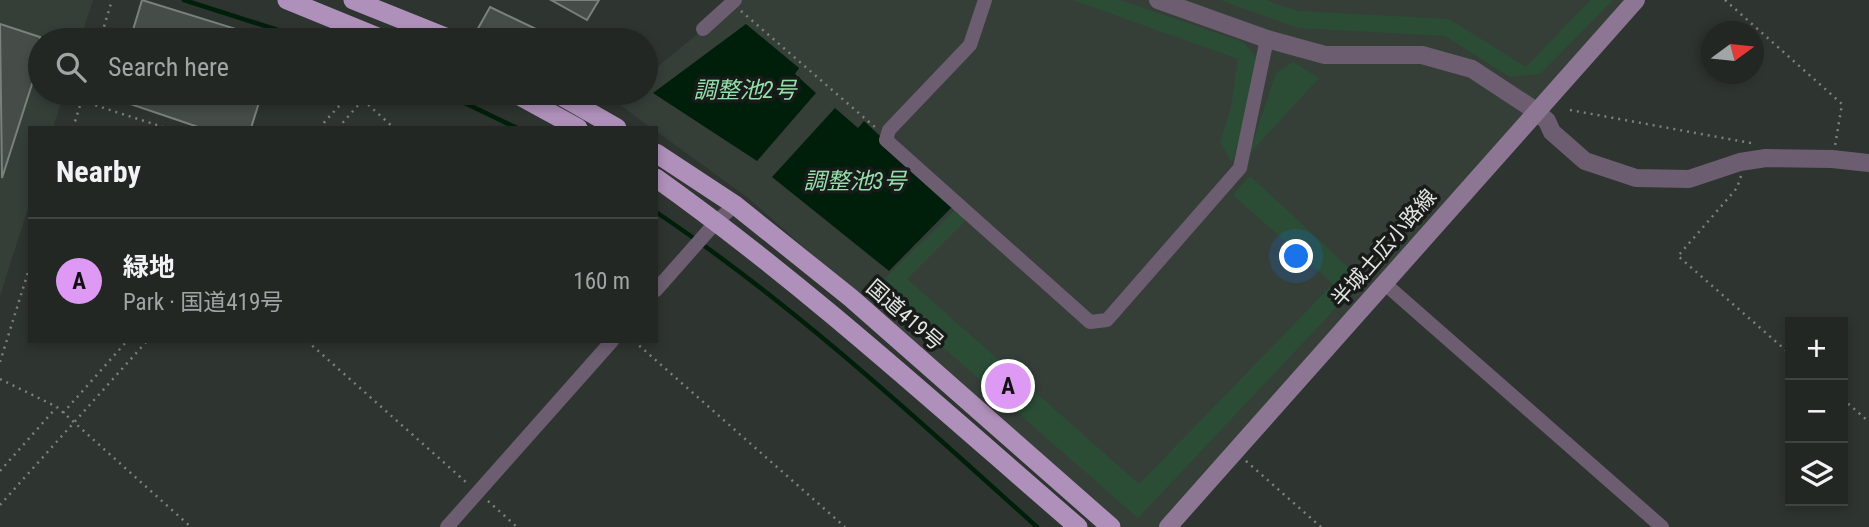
<!DOCTYPE html>
<html lang="en">
<head>
<meta charset="utf-8">
<style>
  :root { --surface:#222723; --page:#2a2f2b; --text:#f1f3f6; --muted:#a2a5a6; --line:#3f4441; --accent:#dd99f3 }
  body { margin:0; font-family:"Roboto Condensed","Noto Sans JP",sans-serif; background:var(--page); color:var(--text) }
  .controls { position:absolute; right:21px; bottom:21px; display:grid; overflow:hidden; border-radius:0px; box-shadow:0 4px 10px #0003 }
  .controls button { width:63px; height:63px; display:grid; place-items:center; padding:0; border:0; border-bottom:2px solid var(--line); background:var(--surface); color:var(--text); font:35px sans-serif }
  .compass { position:absolute; left:1701px; top:21px; width:63px; height:63px; border-radius:50%; background:var(--surface); box-shadow:0 4px 10px #0003; rotate:75deg }
  .you { position:absolute; left:1297px; top:257px; width:24px; height:24px; margin:-18px; border:5px solid #fff; border-radius:50%; background:#1a73e8; box-shadow:0 0 0 10px #1a73e833 }
  .badge { display:grid; place-items:center; width:46px; height:46px; border-radius:50%; background:var(--accent); color:#111; font-size:23px; font-weight:700 }
  .pin { position:absolute; translate:-50% -50%; border:4px solid #fff; box-shadow:0 2px 7px #0006 }
  .list { margin:0; padding:0; list-style:none }
  h2 { display:flex; justify-content:space-between; align-items:center; height:91px; margin:0; padding:0 28px; font-size:30px }
  h2 small { font-size:23px; font-weight:400; color:var(--muted) }
  .list li { display:grid; grid-template-columns:46px 1fr auto; gap:21px; align-items:center; box-sizing:border-box; height:126px; padding:0 28px; border-top:2px solid var(--line) }
  .list b { display:block; font-size:26px; white-space:nowrap }
  .list p { margin:0; font-size:23px; white-space:nowrap; color:var(--muted) }
  .list em { font-size:23px; font-style:normal; color:var(--muted) }
  .icon { flex:none; width:38px; height:38px; fill:none; stroke:currentColor; stroke-width:2; stroke-linecap:round; stroke-linejoin:round }
  .map { position:relative; flex:none; width:1869px; height:527px; overflow:hidden }
  .search { position:absolute; background:var(--surface); box-shadow:0 4px 10px #0003; left:28px; top:28px; width:630px; height:77px; display:flex; align-items:center; gap:18px; box-sizing:border-box; padding:0 24px; border-radius:38px; color:var(--muted); font-size:26px }
  .panel { position:absolute; background:var(--surface); box-shadow:0 4px 10px #0003; left:28px; top:126px; width:630px; height:217px; border-radius:0px }
  .map>svg:first-child { display:block }
</style>
</head>
<body>
<div class="map">
<svg width="1869" height="527" viewBox="0 0 1869 527">
  <rect width="100%" height="100%" fill="#2e342f"/>
  <g fill="#353f38">
    <polygon points="0,0 93,0 80,40 40,40 40,93 64,93 53,128 30,128 30,202 0,296"/>
    <polygon points="735,0 1624,0 1556,91 1159,527 1122,527 748,198 656,131 656,128 651,128 615,101 625,93 646,93 646,76 733,5"/>
  </g>
  <g fill="#2b4d36">
    <polygon points="1073,0 1120,0 1243,42 1256,57 1247,115 1232,162 1220,142 1231,108 1238,59"/>
    <polygon points="1220,0 1266,0 1298,11 1449,19 1526,67 1590,0 1613,0 1540,74 1510,77 1445,36 1298,28"/>
    <polygon points="1293,62 1319,78 1249,154 1276,73"/>
    <polygon points="1250,176 1362,280 1138,518 875,288 956,209 967,219 907,279 1139,484 1333,284 1233,195"/>
  </g>
  <g fill="#001f0a">
    <polygon points="746,24 799,68 795,74 816,93 757,161 653,93"/>
    <polygon points="835,108 858,128 864,121 954,205 889,271 772,177"/>
  </g>
  <g fill="none" stroke-linecap="round" stroke-linejoin="round">
    <g stroke="#001f0a" stroke-width="4.5">
      <polyline points="184,0 309,40"/>
      <polyline points="444,93 517,128"/>
      <path d="M656 212C793 304 915 417 1037 527"/>
    </g>
  </g>
  <g fill="#464d48" stroke="#7a817b" stroke-width="2">
    <polygon points="142,0 265,38 264,40 130,40"/>
    <polygon points="551,0 599,0 587,20"/>
    <polygon points="490,7 559,40 493,40 476,32"/>
    <polygon points="0,24 40,37 40,59 2,178"/>
    <polygon points="98,93 262,93 251,128 201,128"/>
  </g>
  <g fill="none" stroke-linecap="round" stroke-linejoin="round">
    <g stroke="#7c817d" stroke-width="2.5" stroke-dasharray="2 5" stroke-linecap="butt">
      <polyline points="1725,0 1842,104 1835,146"/>
      <polyline points="741,11 876,128"/>
      <polyline points="100,40 112,0"/>
      <polyline points="363,100 394,128"/>
      <polyline points="82,101 166,128"/>
      <polyline points="1570,110 1756,144"/>
      <polyline points="73,128 84,93"/>
      <polyline points="319,128 351,93"/>
      <polyline points="338,128 369,93"/>
      <polyline points="1741,176 1737,188 1678,256 1790,354"/>
      <polyline points="307,341 467,483"/>
      <polyline points="634,341 845,527"/>
      <polyline points="0,362 30,266"/>
      <polyline points="0,379 57,407 191,527"/>
      <polyline points="1843,399 1869,422"/>
      <polyline points="63,413 127,341"/>
      <polyline points="1246,461 1321,527"/>
      <polyline points="0,471 56,408"/>
      <polyline points="488,501 517,527"/>
      <polyline points="0,505 147,341"/>
    </g>
    <g stroke="#6c5e70" stroke-width="14">
      <polyline points="985,0 970,45 889,130 886,140 1090,322 1107,320 1240,168 1267,39"/>
      <polyline points="703,29 735,0"/>
      <polyline points="1384,283 1662,527"/>
      <polyline points="656,290 717,221 735,205"/>
      <polyline points="447,527 612,341"/>
    </g>
    <polyline stroke="#6c5e70" stroke-width="18" points="1158,0 1267,39 1325,55 1422,55 1472,69 1536,111 1547,121 1552,132 1585,161 1636,178 1689,179 1740,162 1766,158 1832,159 1869,163"/>
    <polyline stroke="#8c7693" stroke-width="18" points="1168,527 1636,0"/>
    <g stroke="#af90ba" stroke-width="19">
      <polyline points="287,0 385,40"/>
      <polyline points="353,0 453,40"/>
      <polyline points="514,93 578,128"/>
      <polyline points="556,93 617,128"/>
      <polyline points="656,153 735,205 851,298 1111,527"/>
      <path d="M656 178C805 284 940 408 1078 527"/>
    </g>
  </g>
  <g text-anchor="middle" dominant-baseline="central" stroke-width="7" stroke-linejoin="round" paint-order="stroke">
    <g font-size="21" fill="#e2e6e3" stroke="#181b19">
      <text transform="translate(1384 248) rotate(-49)">半城土広小路線</text>
      <text transform="translate(905 315) rotate(41)">国道419号</text>
    </g>
    <g font-size="23" font-style="italic" fill="#95dfac" stroke="#181b19">
      <text x="745" y="90">調整池2号</text>
      <text x="855" y="181">調整池3号</text>
    </g>
  </g>
</svg>
<div class="controls">
<button>+</button>
<button>−</button>
<button><svg class="icon" aria-label="layers" viewBox="0 0 24 24"><path d="M12 4l9 5-9 5-9-5zM3 14l9 5 9-5"/></svg></button>
</div>
<svg class="compass" viewBox="-18 -18 36 36"><path d="M0-13l5 13h-10z" fill="#e53935"/><path d="M0 13l5-13h-10z" fill="#a2a5a6"/></svg>
<div class="you"></div>
<div class="pin badge" style="left:1008px;top:386px">A</div>
<div class="search"><svg class="icon" aria-label="search" viewBox="0 0 24 24"><circle cx="10" cy="10" r="6"/><path d="M15 15l6 6"/></svg>Search here</div>
<section class="panel">
<h2>Nearby<small></small></h2>
<ul class="list">
<li><span class="badge">A</span><div><b>緑地</b><p>Park · 国道419号</p></div><em>160 m</em></li>
</ul>
</section>
</div>
</body>
</html>
